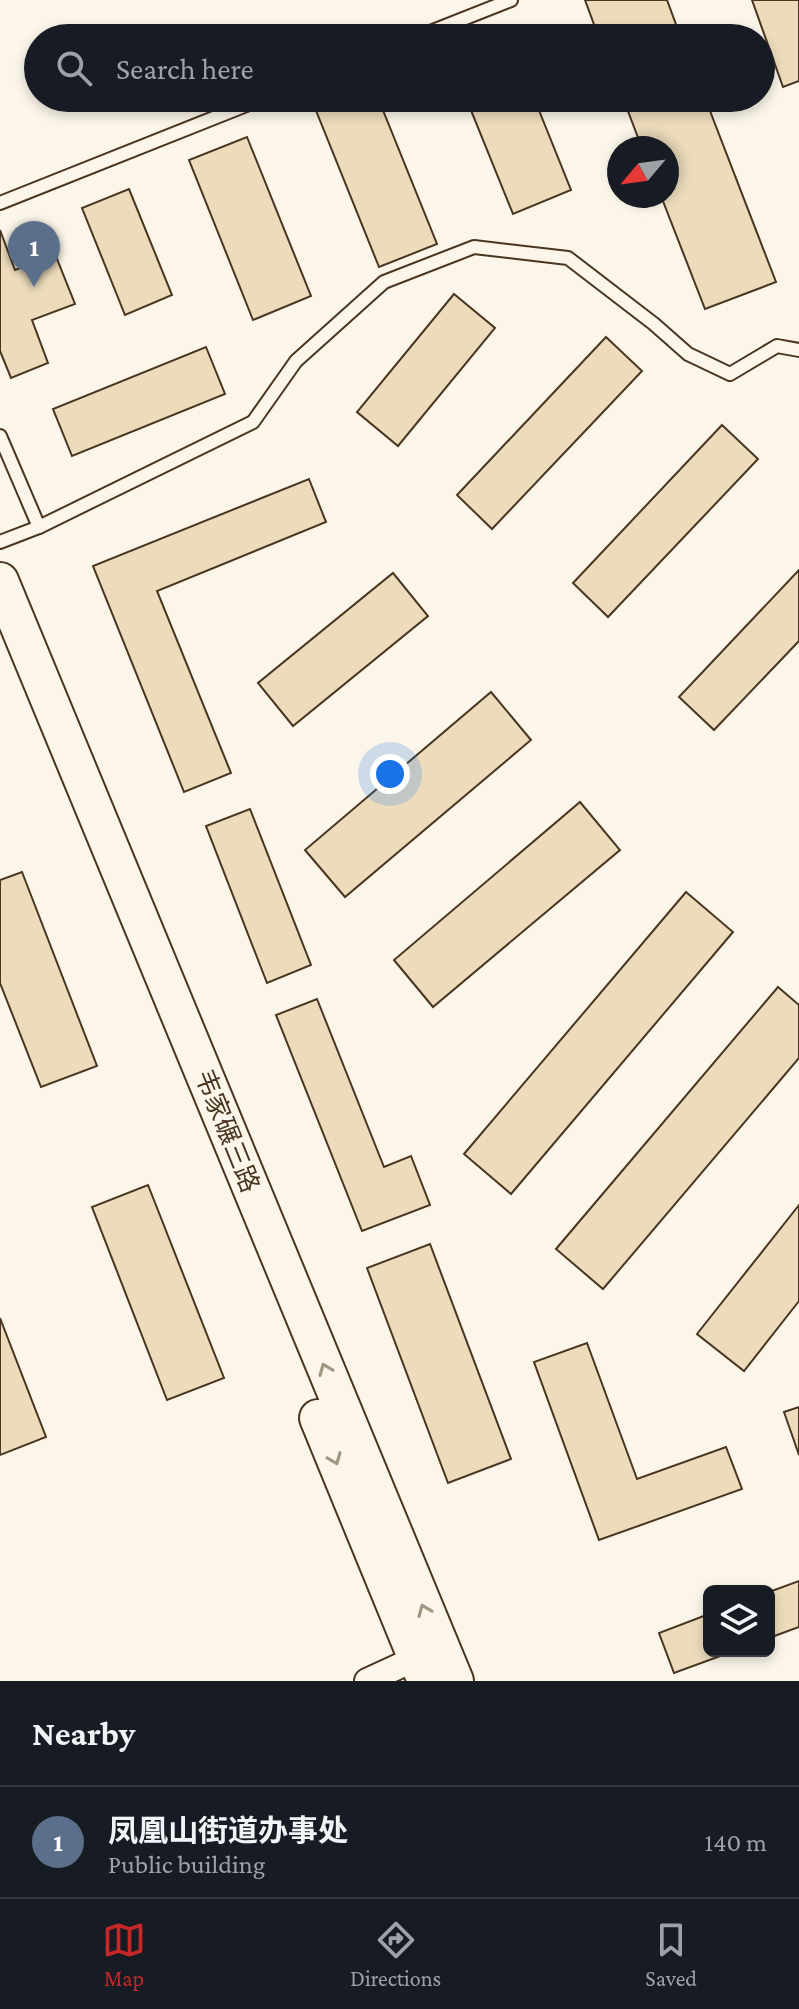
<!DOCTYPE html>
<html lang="en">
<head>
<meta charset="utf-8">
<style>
  :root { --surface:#171b24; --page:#20242c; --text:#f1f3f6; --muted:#9ea1a6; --line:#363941; --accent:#c62828 }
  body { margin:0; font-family:"Crimson Pro","Noto Sans SC",serif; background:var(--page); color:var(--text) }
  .controls { position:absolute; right:24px; bottom:24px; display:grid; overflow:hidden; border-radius:12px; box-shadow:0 4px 12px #0003 }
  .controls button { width:72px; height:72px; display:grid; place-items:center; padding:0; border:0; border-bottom:2px solid var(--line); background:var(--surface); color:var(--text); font:40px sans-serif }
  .compass { position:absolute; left:607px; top:136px; width:72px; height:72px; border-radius:50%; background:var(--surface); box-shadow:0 4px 12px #0003; rotate:241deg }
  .you { position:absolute; left:390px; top:774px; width:28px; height:28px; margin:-20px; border:6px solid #fff; border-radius:50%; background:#1a73e8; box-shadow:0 0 0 12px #1a73e833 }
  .badge { display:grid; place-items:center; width:52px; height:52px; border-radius:50%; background:var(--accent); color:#fff; font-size:26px; font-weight:700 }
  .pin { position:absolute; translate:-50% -66px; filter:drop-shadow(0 2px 4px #0008) }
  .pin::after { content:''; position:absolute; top:42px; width:28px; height:24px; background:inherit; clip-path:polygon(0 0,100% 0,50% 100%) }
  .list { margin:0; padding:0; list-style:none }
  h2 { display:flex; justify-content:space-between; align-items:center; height:104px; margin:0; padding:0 32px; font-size:34px }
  h2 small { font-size:26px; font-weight:400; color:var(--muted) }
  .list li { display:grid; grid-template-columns:52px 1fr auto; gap:24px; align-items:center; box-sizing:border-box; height:112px; padding:0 32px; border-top:2px solid var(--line) }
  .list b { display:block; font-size:30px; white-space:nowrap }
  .list p { margin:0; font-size:26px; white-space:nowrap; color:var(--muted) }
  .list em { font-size:26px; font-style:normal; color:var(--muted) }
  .icon { flex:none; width:44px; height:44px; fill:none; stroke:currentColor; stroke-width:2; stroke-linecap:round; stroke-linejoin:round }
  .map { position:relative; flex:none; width:799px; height:1681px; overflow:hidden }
  .search { position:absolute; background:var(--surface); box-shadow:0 4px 12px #0003; left:24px; right:24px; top:24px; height:88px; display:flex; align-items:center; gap:20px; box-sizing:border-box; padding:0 28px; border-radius:44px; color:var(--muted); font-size:30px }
  .sheet { height:216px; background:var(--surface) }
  nav { display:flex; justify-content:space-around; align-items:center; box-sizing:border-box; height:112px; border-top:2px solid var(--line); background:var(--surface); font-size:22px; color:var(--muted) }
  nav a { display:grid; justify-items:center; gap:4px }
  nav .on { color:var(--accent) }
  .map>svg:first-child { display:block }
</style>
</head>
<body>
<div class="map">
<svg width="799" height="1681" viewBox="0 0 799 1681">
  <rect width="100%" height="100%" fill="#fbf6e9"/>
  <g fill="#ecdcbc" stroke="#4a3520" stroke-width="2">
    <polygon points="585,0 667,0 681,38 599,38"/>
    <polygon points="752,0 799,0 799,81 783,87"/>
    <polygon points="339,98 378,98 437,244 379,267 315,108"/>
    <polygon points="466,98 534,98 571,190 513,214"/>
    <polygon points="623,98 705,98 776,282 705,309 661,196 667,196 667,148 642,148"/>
    <polygon points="247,137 311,296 253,320 189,160"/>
    <polygon points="129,189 172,295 125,315 82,208"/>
    <polygon points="0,230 15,270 55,254 75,304 32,320 48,363 11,378 0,351"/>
    <polygon points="454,294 495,328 398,446 357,412"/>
    <polygon points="606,337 642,371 492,529 457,495"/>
    <polygon points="206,347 225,394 72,456 53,409"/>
    <polygon points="722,425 758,459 608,617 573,583"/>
    <polygon points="309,479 326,522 157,591 231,773 184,792 93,566"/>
    <polygon points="799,570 799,641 714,730 679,697"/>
    <polygon points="393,573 428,616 293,726 258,683"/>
    <polygon points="491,692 531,740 345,897 305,850"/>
    <polygon points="580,802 620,850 433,1007 394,960"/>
    <polygon points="250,809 311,965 267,983 206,826"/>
    <polygon points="22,872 97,1066 41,1087 0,983 0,880"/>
    <polygon points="686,892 733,932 511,1194 464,1154"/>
    <polygon points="778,987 799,1005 799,1058 603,1289 556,1249"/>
    <polygon points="317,999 384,1167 411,1156 430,1205 362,1231 276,1015"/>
    <polygon points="148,1185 224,1378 167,1400 92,1207"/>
    <polygon points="799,1205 799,1301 744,1371 697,1334"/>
    <polygon points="430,1244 511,1459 448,1483 367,1268"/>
    <polygon points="0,1318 46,1437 0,1455"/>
    <polygon points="587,1343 637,1479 726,1447 742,1489 599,1540 534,1362"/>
    <polygon points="799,1407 799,1455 784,1412"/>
    <polygon points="799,1581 799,1627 769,1638 769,1592"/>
    <polygon points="709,1614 709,1651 734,1651 674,1673 659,1633"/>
  </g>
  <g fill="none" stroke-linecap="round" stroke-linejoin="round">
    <g stroke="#4a3520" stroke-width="16">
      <g id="lane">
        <polyline points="415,38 511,0"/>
        <polyline points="0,203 264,98"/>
        <polyline points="0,436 39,527"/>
        <polyline points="0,542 39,527 253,422 296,361 384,282 474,247 568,258 654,324 688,354 730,374 777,346 799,350"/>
      </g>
    </g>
    <g stroke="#4a3520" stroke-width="28">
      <polyline id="street" points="367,1681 430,1652"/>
    </g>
    <g stroke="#4a3520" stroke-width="40">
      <g id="secondary">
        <polyline points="0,581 455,1681"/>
        <polyline points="318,1418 426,1681"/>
      </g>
    </g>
    <use href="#lane" stroke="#fbf6e9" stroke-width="12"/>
    <use href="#street" stroke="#fbf6e9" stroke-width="24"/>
    <use href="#secondary" stroke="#fbf6e9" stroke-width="36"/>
  </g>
  <defs><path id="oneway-chevron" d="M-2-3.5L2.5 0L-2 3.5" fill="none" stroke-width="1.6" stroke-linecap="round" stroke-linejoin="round" transform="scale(2)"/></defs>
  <g stroke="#a29684">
    <use href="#oneway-chevron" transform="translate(325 1369) rotate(-112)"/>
    <use href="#oneway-chevron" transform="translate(335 1459) rotate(68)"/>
    <use href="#oneway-chevron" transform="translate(424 1610) rotate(-112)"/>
  </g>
  <g text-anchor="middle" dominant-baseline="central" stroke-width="6" stroke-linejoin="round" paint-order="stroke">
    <g font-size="26" fill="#4a3520" stroke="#fbf6e9">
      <text transform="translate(227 1131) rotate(68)">韦家碾三路</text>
    </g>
  </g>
</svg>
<div class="controls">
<button><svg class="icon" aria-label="layers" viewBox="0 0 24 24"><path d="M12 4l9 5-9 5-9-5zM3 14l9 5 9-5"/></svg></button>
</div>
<svg class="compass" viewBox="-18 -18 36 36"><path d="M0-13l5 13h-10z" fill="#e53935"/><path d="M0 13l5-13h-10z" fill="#9ea1a6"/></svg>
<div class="you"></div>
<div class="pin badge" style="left:34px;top:287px;background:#5c6f8a">1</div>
<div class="search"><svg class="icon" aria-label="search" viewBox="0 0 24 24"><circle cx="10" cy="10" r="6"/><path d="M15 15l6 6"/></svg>Search here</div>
</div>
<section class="sheet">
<h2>Nearby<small></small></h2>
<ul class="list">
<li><span class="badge" style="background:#5c6f8a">1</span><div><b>凤凰山街道办事处</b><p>Public building</p></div><em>140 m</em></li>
</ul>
</section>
<nav>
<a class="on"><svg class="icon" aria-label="map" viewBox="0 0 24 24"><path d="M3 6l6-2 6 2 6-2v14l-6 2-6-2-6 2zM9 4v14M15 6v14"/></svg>Map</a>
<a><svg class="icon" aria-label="directions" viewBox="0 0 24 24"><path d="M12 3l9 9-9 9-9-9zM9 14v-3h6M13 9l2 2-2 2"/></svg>Directions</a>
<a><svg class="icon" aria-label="saved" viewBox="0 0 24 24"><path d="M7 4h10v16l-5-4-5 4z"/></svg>Saved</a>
</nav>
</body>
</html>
